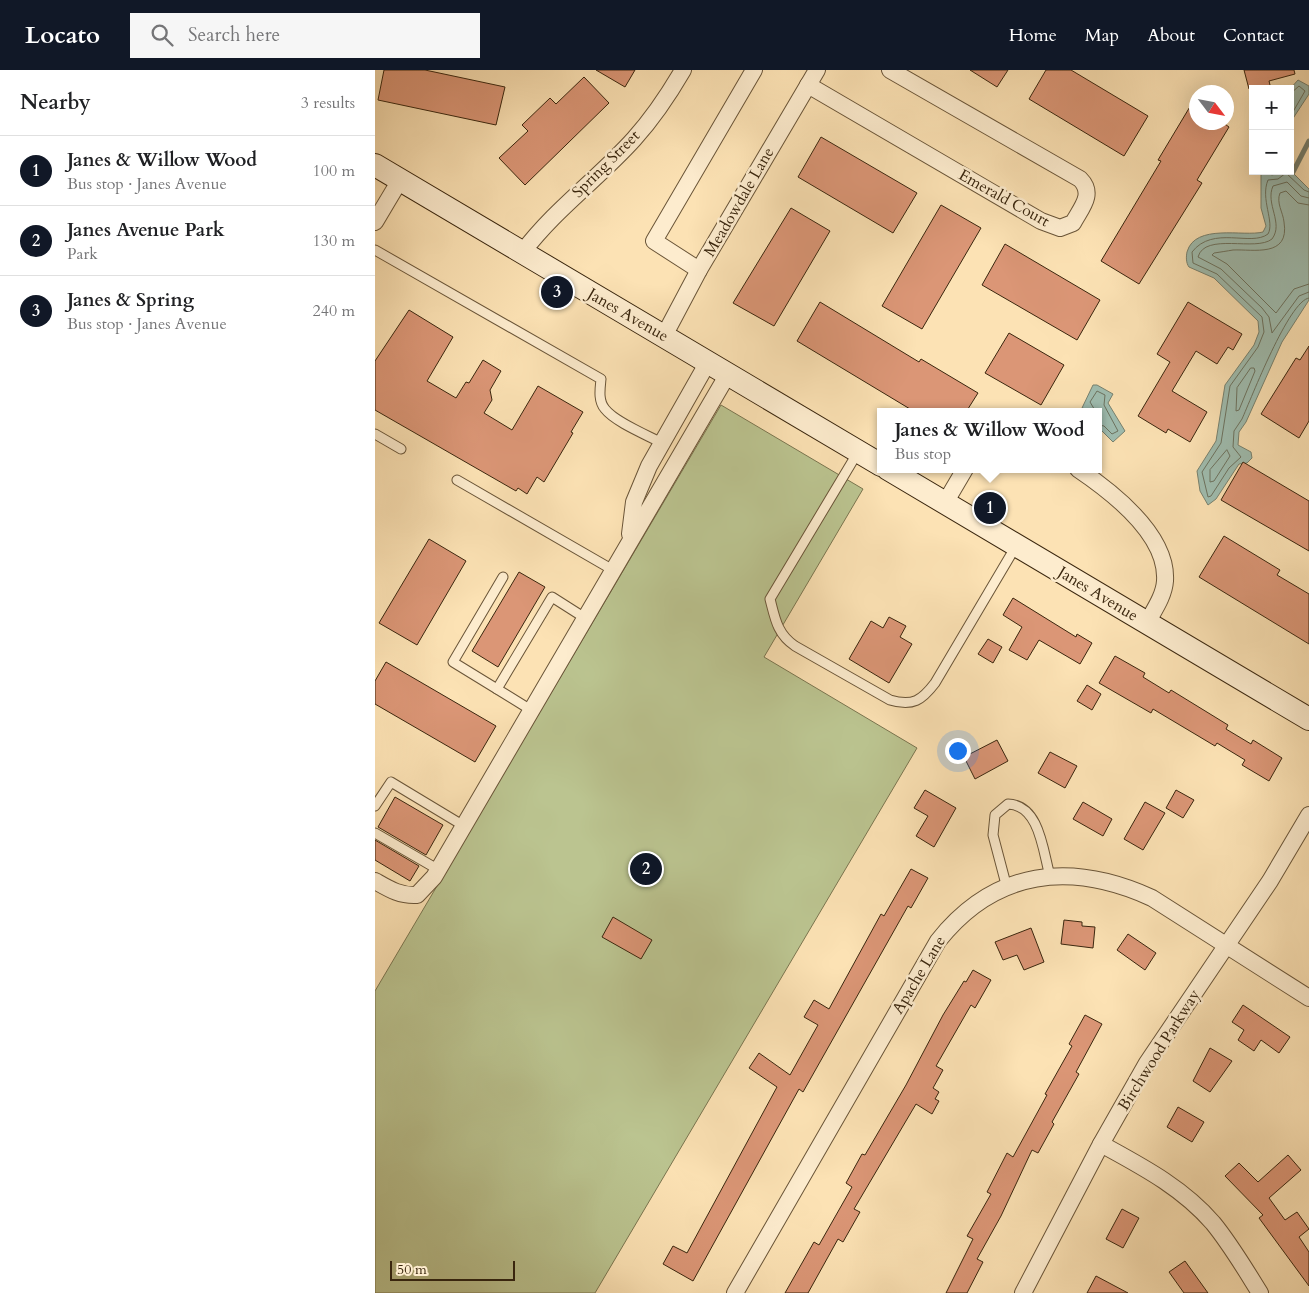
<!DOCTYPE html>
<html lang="en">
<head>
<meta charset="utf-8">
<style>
  :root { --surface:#fff; --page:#f6f6f6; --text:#202124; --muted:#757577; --line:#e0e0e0; --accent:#111827 }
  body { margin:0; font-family:Cardo,serif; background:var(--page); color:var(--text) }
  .controls { position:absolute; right:15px; top:15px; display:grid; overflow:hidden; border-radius:0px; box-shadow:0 5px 20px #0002 }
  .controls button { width:45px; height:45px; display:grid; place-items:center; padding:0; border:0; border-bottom:1px solid var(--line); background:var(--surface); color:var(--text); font:25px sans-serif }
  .compass { position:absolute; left:814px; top:15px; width:45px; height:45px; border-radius:50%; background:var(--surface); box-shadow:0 5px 20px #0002; rotate:122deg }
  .scale { position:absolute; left:15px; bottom:12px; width:125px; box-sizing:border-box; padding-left:5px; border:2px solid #3a260e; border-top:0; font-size:14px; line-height:18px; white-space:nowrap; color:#3a260e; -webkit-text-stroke:4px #fdecce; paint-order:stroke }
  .you { position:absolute; left:582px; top:680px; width:18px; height:18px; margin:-12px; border:4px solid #fff; border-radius:50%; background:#1a73e8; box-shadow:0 0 0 8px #1a73e833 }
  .badge { display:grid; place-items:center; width:32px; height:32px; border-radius:50%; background:var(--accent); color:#fff; font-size:16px; font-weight:700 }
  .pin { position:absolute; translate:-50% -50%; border:2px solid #fff; box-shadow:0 1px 5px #0006 }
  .popup { position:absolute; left:502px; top:338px; width:225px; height:65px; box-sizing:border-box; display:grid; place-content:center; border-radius:0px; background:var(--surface); filter:drop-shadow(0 1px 4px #0005); font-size:16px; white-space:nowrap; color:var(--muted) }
  .popup b { font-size:19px; color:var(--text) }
  .popup::after { content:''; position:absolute; left:50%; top:100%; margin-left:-10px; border:10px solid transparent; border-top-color:var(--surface) }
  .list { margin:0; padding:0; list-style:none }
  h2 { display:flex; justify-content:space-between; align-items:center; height:65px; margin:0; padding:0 20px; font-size:21px }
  h2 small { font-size:16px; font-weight:400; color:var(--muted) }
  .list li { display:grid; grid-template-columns:32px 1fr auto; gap:15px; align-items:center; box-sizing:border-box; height:70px; padding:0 20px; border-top:1px solid var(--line) }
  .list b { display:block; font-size:19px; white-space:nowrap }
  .list p { margin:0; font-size:16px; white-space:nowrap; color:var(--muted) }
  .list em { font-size:16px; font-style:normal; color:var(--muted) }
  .icon { flex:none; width:28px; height:28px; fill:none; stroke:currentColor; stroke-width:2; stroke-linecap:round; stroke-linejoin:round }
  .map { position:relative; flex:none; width:934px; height:1223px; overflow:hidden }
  header { display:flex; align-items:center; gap:30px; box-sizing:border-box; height:70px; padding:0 25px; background:var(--accent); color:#fff }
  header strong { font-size:24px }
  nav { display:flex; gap:28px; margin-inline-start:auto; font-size:18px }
  .search { width:350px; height:45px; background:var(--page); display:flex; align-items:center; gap:12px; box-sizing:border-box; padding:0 18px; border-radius:0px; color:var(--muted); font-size:19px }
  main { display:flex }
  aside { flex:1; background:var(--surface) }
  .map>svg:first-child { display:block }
</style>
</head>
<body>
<header>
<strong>Locato</strong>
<div class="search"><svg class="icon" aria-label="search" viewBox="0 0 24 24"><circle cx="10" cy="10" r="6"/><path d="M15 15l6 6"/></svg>Search here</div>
<nav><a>Home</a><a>Map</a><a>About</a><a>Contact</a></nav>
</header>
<main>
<aside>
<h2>Nearby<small>3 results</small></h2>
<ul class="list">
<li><span class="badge">1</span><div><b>Janes &amp; Willow Wood</b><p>Bus stop · Janes Avenue</p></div><em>100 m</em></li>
<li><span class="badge">2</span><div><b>Janes Avenue Park</b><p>Park</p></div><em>130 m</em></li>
<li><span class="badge">3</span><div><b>Janes &amp; Spring</b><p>Bus stop · Janes Avenue</p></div><em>240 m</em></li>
</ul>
</aside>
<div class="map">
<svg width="934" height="1223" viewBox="0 0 934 1223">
  <rect width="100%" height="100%" fill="#fce2b4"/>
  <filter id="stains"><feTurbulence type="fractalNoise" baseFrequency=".004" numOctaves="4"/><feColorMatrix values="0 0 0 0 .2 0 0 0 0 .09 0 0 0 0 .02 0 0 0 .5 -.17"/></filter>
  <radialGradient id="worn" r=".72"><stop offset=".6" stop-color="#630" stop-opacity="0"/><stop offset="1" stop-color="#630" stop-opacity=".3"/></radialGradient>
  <polygon fill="#bbc490" stroke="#7a754f" points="346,335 488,419 389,587 542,678 220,1223 0,1223 0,921"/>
  <g fill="#9fbdb0" stroke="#77816f">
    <polygon points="923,10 934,16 934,24 915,53 915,19"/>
    <path d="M915 100 934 119V230L907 272 871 352 864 362 863 375 876 382 877 388 872 393 864 394 841 429 833 435 825 421 822 401 841 371 850 315 879 275 884 262 883 251 839 208 814 197C811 193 811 187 812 182 820 153 869 167 888 162L891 156 886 138V105L890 102 897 105Z"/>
    <polygon points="718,315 722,315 738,324 733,333 750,361 738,372 724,358 724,342 707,338"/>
  </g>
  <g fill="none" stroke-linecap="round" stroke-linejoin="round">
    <g stroke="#6c725f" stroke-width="1">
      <polyline points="915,24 924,16 930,21 915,47"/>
      <path d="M934 122 929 120 911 103 903 109 893 110C885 129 900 152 893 164 876 177 838 155 817 182L818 193 842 204 887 247 889 262 883 277 855 316 846 373 827 402 833 427 836 426 854 398 866 387 858 377 859 361 867 349C876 329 914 230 934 228"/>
      <path d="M934 128 926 126 912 112 898 116C890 134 909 153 897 169 881 182 830 162 823 187L846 199 887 238 894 247 897 263 924 226 934 222"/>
      <path d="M934 135 923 133 911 121 905 123C901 133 908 142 909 152 915 188 878 179 858 180 852 181 846 182 839 183L837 185 852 194 901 243 919 219 934 214"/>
      <polygon points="876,298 879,298 880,301 864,340 861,341 862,318"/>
      <polyline points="721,342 715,332 722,321 730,325 729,335 743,361 737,364 729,356 724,355"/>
      <polygon points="852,380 855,386 839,411 835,412 835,400"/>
    </g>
    <polyline stroke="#77816f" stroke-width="5" points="918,102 934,71"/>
  </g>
  <g fill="#db9676" stroke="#3a260e">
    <polygon points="9,0 50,0 130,17 121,55 3,30"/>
    <polygon points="221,0 260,0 250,17"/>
    <polygon points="595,0 633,0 622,17"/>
    <polygon points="671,0 696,0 773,46 749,86 654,29"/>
    <polygon points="869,0 919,0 920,4 894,11 896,19 874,19"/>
    <polygon points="209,7 234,33 150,115 124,88 153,61 147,55 175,28 181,34"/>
    <polygon points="822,25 822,52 847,52 854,57 822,110 827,113 764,214 726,191 786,91 783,90"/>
    <polygon points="446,67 542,123 518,163 423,107"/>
    <polygon points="566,135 606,158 547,259 507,236"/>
    <polygon points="416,138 455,161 399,256 358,233"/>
    <polygon points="630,174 725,230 702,270 607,215"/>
    <polygon points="445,232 544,292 546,289 603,323 591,342 540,342 422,271"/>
    <polygon points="813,232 867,264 858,280 853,277 842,294 821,281 797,321 832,342 815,372 793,359 791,363 763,346 795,292 782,284"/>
    <polygon points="34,240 78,267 52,311 81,328 91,312 94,313 108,290 126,301 115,320 117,330 109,343 137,360 163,316 208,342 196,362 198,363 169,412 162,407 152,424 143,418 141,421 0,340 0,291"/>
    <polygon points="634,263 689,295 666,335 610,303"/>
    <polygon points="934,276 934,351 924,368 886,344 921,288 925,290"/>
    <polygon points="868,392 934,431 934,481 846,430"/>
    <polygon points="849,466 905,500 902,505 934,524 934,574 824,507"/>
    <polygon points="54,469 91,491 42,575 4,553"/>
    <polygon points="144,502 170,517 123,597 97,581"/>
    <polygon points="638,528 701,567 702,564 717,573 705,594 664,570 652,590 634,580 647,557 628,545"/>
    <polygon points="514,547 531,556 525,567 537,574 514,613 474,589 496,551 508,558"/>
    <polygon points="613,569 627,577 618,593 603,584"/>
    <polygon points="740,586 770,603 768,607 794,623 796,620 853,655 851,659 876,674 878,670 907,688 894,711 867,695 870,690 842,673 840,676 778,639 776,643 724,613"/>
    <polygon points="11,592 121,656 100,692 0,634 0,611"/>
    <polygon points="712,615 726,624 717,640 702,631"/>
    <polygon points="622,670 633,691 600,709 589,687"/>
    <polygon points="675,682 702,696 690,718 663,703"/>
    <polygon points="550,720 581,738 559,777 541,766 553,746 539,738"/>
    <polygon points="801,720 819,730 808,748 791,738"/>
    <polygon points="20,727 68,755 51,785 3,757"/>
    <polygon points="708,732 737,749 728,766 698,749"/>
    <polygon points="770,732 790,743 768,780 749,769"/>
    <polygon points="0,770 44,796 35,811 0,790"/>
    <polygon points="536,799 553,808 536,838 533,836 428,1022 424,1019 318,1211 288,1194 298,1176 312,1183 402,1017 374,998 384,983 415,1005 443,955 429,947 439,930 454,939 506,844 509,846"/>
    <polygon points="238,847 277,870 266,889 227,867"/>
    <polygon points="689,850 707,852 707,856 720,857 718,878 686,874"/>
    <polygon points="656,858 669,892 649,900 642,885 628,890 620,872"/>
    <polygon points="753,864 781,883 770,900 742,880"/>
    <polygon points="598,900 616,910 600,938 596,935 561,996 568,1000 558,1018 564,1022 560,1029 564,1031 557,1044 541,1034 479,1139 485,1142 468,1172 463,1169 433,1223 410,1223 439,1172 444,1175 477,1117 471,1113 487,1084 490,1085 531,1015 568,945 589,911 591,912"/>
    <polygon points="868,935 915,967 904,983 886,970 879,981 863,970 869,960 857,952"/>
    <polygon points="710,945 727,954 701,1002 704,1004 677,1052 679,1054 663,1083 657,1080 626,1146 602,1189 608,1192 592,1223 571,1223 598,1169 592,1166 616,1124 612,1122 632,1083 638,1087 672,1025 670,1024 697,976 694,974"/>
    <polygon points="835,978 857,991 835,1022 818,1011"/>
    <polygon points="803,1037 829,1052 817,1072 792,1057"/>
    <polygon points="913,1085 926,1100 894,1128 910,1150 922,1142 934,1159 924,1167 934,1182 934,1216 884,1148 888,1145 850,1106 864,1093 883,1112"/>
    <polygon points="747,1139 764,1148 748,1178 731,1169"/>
    <polygon points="810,1191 833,1223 809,1223 794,1202"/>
    <polygon points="721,1206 753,1223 712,1223"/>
  </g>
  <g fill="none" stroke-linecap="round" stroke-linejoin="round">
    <g stroke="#6a5538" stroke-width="11">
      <g id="lane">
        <path d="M0 180 226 309C225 319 223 331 230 339 240 352 272 365 287 373"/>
        <polyline points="0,364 26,379"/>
        <path d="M483 382 395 529C400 548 402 564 420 576L515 630C538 637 547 630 560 613L641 476"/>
        <polyline points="82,410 238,500"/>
        <polyline points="122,619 78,592 128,507"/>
        <polyline points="156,640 122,619 177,527 210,548"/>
        <polyline points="0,736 16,712 89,756"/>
        <polyline points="0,763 64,800"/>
        <path d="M632 818 618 765 620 745 633 734C665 735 668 782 675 806"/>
      </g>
    </g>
    <g stroke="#6a5538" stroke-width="18">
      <g id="street">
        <path d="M433 15 666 151 685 158 698 153C706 138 720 124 705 109L515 0"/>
        <polyline points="0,152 25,110"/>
        <path d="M147 183C180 139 223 109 259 69 278 48 294 24 308 0"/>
        <polyline points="324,200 279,171 379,0"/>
        <polyline points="289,266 324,200 442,0"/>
        <path d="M703 399C737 422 793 465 790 511 789 526 779 540 772 553"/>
        <polyline points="570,433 590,399"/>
        <polyline points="255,464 259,432 274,396 333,292"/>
        <path d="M0 811C14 819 25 826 42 825L59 807 353 304"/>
        <path d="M726 1074C766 1096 807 1117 838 1153 856 1175 870 1199 885 1223"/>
        <path d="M360 1223 563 871C620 799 696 791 777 828L934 928"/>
        <polyline points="648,1223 726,1074 772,993 895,811 934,745"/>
      </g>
    </g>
    <g stroke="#3a260e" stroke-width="24">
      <g id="secondary">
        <polyline points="0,95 506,395"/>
        <polyline points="513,399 934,649"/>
      </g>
    </g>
    <use href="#lane" stroke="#fdecce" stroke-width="9"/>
    <use href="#street" stroke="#fdecce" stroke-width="16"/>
    <use href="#secondary" stroke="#fdecce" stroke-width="22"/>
  </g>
  <g text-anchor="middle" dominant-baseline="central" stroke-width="5" stroke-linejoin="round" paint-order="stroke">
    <g font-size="16" fill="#3a260e" stroke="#fdecce">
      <text transform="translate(231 94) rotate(-45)">Spring Street</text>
      <text transform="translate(629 128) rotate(29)">Emerald Court</text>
      <text transform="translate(364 132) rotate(-60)">Meadowdale Lane</text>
      <text transform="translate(253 245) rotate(30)">Janes Avenue</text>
      <text transform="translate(723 524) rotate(31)">Janes Avenue</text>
      <text transform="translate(544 905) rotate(-59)">Apache Lane</text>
      <text transform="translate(784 980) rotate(-58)">Birchwood Parkway</text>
    </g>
  </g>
  <rect width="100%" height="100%" filter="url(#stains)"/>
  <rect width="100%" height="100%" fill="url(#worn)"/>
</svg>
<div class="controls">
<button>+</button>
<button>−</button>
</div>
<svg class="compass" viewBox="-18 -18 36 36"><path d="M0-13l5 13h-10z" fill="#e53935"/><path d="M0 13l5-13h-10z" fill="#757577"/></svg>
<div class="scale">50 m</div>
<div class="you"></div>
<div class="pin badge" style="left:615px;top:438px">1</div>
<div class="popup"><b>Janes &amp; Willow Wood</b>Bus stop</div>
<div class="pin badge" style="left:271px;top:799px">2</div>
<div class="pin badge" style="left:182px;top:222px">3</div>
</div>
</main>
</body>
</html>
